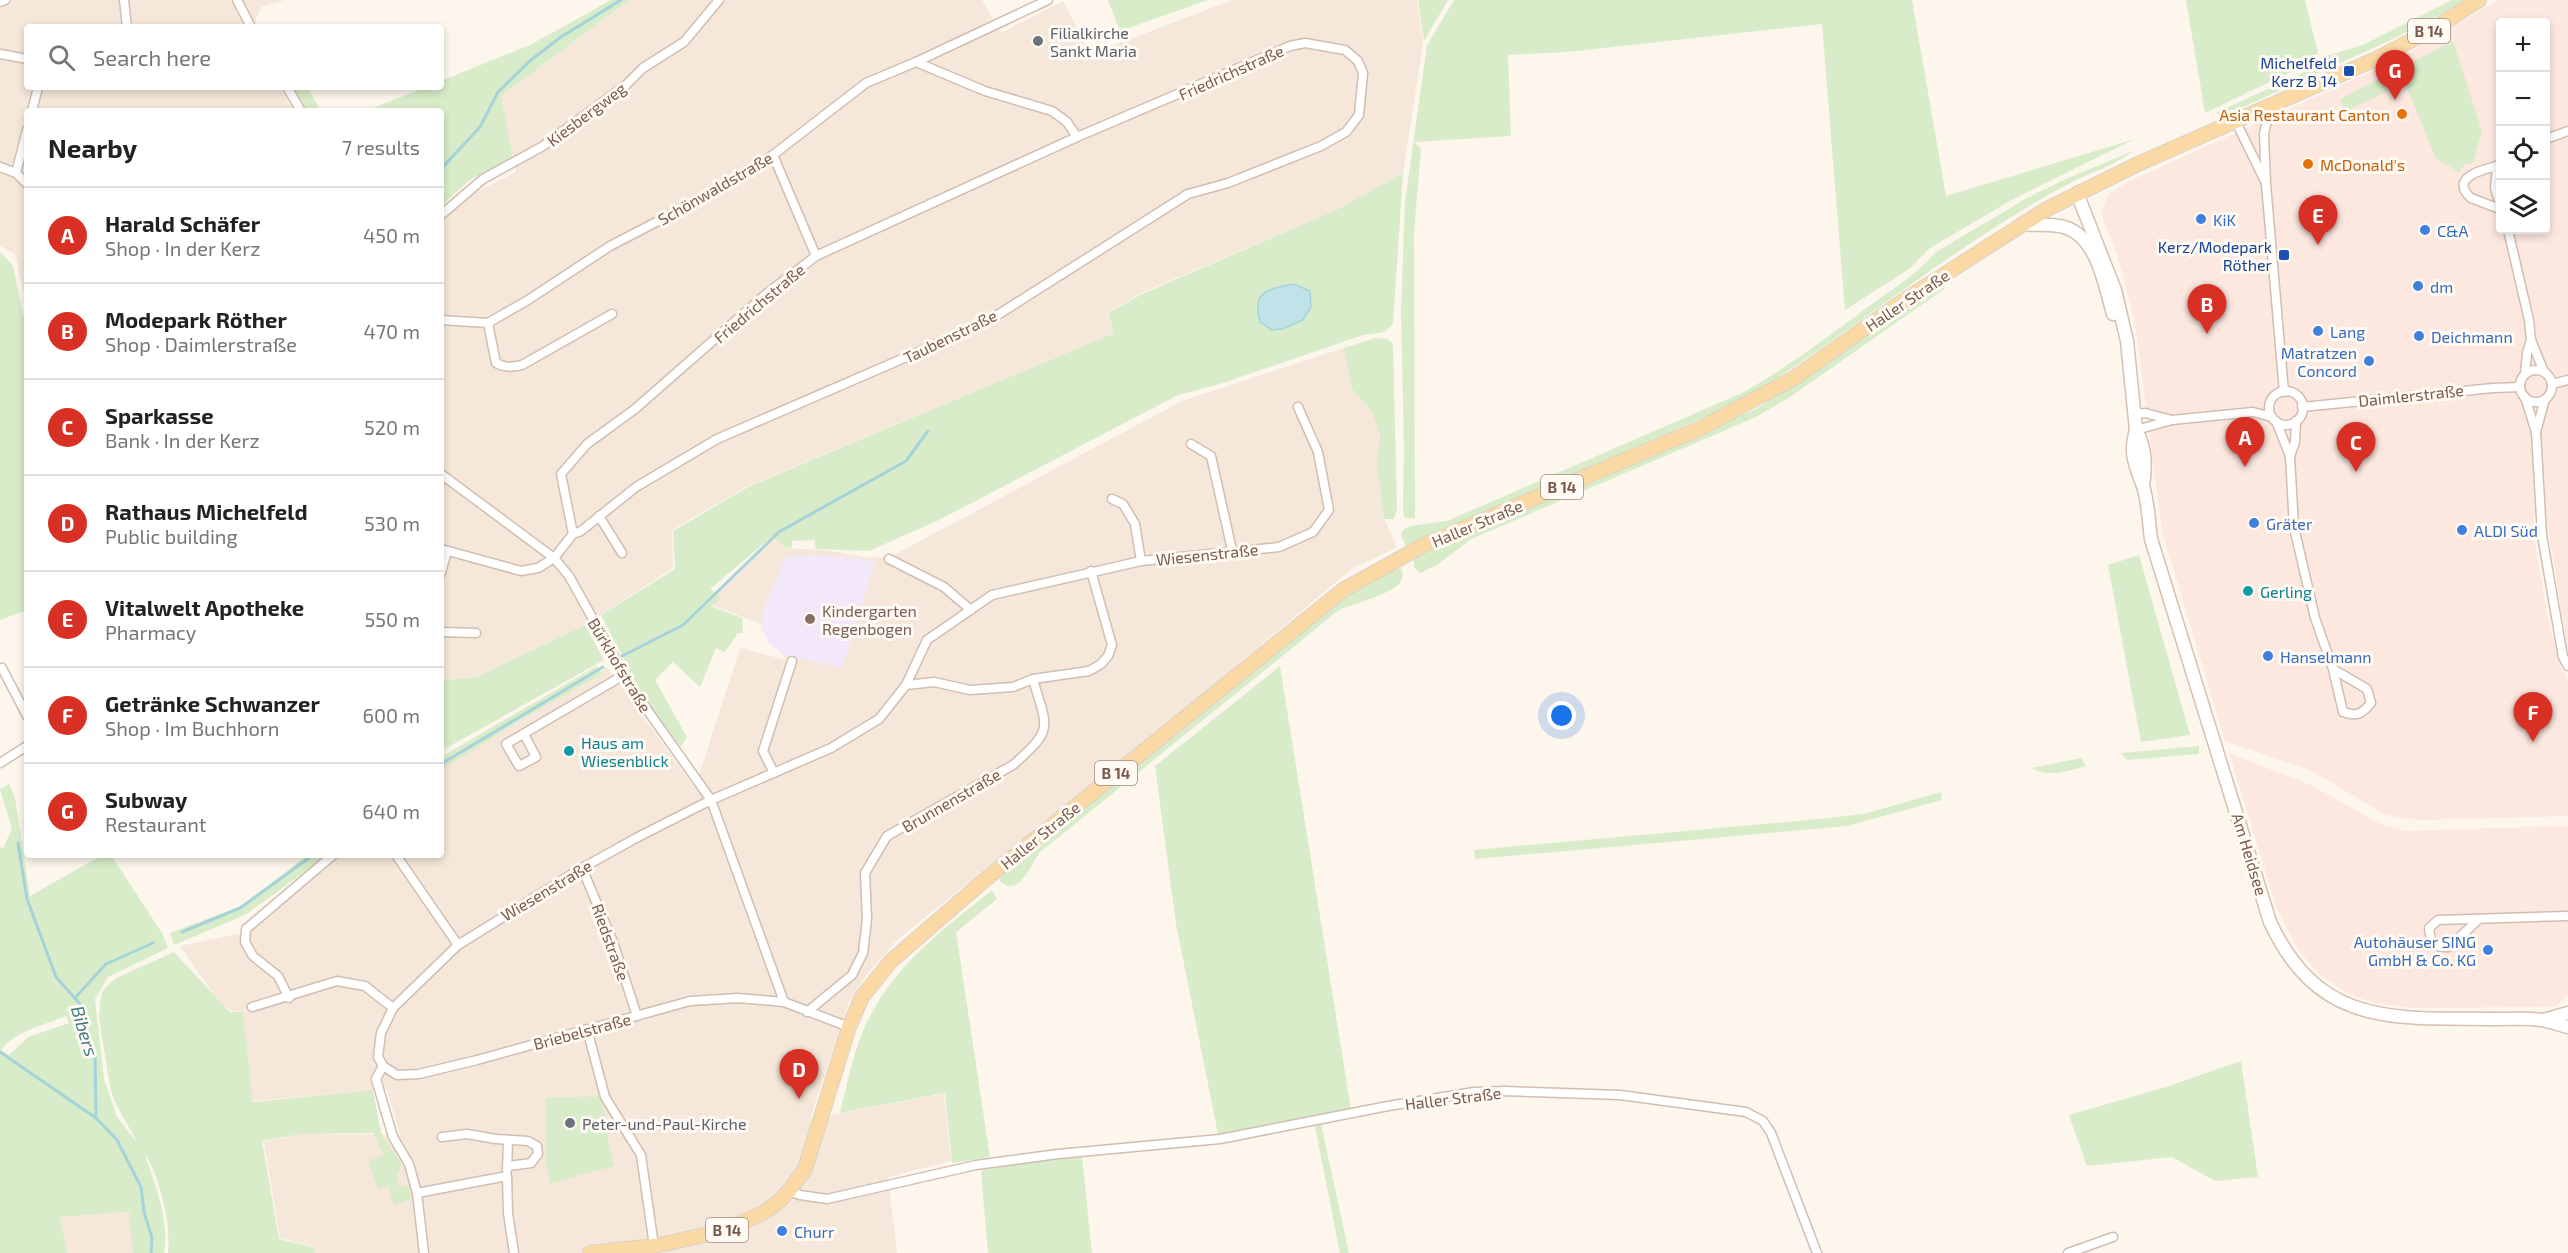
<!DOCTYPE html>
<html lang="en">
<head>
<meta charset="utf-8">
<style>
  :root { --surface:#fff; --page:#f2f2f2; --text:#222; --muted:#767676; --line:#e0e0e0; --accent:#d93025 }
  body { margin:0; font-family:"Exo 2",sans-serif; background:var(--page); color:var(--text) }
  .controls { position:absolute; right:18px; top:18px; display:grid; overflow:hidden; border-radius:6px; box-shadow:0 3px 9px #0003 }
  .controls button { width:54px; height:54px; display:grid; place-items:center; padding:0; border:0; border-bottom:2px solid var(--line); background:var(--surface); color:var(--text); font:30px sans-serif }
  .you { position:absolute; left:1562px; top:716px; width:21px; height:21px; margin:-15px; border:4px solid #fff; border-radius:50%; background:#1a73e8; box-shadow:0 0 0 9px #1a73e833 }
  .badge { display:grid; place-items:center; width:39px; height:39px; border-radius:50%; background:var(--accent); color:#fff; font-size:20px; font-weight:700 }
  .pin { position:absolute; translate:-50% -50px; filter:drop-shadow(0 2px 3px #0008) }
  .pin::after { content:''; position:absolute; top:32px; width:21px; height:18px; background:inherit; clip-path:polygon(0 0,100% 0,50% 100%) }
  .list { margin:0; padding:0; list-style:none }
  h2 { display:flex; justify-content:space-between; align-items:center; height:78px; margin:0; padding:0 24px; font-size:26px }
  h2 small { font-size:20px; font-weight:400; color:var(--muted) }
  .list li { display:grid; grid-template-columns:39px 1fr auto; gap:18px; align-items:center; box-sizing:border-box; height:96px; padding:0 24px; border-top:2px solid var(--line) }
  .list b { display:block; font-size:22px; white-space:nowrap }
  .list p { margin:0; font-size:20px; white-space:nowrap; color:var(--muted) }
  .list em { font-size:20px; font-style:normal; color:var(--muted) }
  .icon { flex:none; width:33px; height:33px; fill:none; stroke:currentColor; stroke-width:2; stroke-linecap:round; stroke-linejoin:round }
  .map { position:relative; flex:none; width:2568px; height:1253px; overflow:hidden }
  .search { position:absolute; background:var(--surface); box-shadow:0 3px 9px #0003; left:24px; top:24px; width:420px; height:66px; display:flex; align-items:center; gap:15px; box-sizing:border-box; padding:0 21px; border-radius:6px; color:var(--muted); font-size:22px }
  .panel { position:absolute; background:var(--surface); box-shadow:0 3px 9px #0003; left:24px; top:108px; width:420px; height:750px; border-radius:6px }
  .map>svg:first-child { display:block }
</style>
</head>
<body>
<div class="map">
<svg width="2568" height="1253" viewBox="0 0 2568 1253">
  <rect width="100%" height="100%" fill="#fdf6ec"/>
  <g fill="#f5e8da">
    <polygon points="0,0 285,0 261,7 253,27 27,27 27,87 279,87 294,111 27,111 27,308 15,254 0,246"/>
    <polygon points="629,0 982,0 1001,33 1063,1 1091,54 1232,0 1417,0 1423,43 1403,173 1336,210 1141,293 1107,313 1114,333 748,486 672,530 673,568 585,625 473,678 441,680 441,220 470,195 516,172 500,96"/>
    <polygon points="1344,348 1352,389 1372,412 1380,435 1377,465 1384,518 1397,548 1354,567 1191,704 898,939 867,974 849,1002 810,1119 944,1094 951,1161 888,1177 897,1253 316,1253 316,1247 280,1238 264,1142 302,1134 400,1135 387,1089 253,1101 243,1012 231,1011 217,999 180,946 250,931 327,855 441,855 441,768 607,667 695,788 740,648 786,660 760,624 707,603 775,537 786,548 826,550 870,558 892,556 1182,401"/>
    <polygon points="130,1212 133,1253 67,1253 60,1217"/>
  </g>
  <g fill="#fde8e0" fill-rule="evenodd">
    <path d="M2498 0H2568V653L2546 515 2534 517V538L2547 614 2560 666 2568 681V816L2416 820 2386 815 2312 771 2225 741 2162 531 2135 323 2118 257 2101 213 2108 195 2125 183 2395 61ZM2500 22H2546V230H2500Z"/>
    <polygon points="2229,753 2311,785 2382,825 2406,831 2568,826 2568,995 2557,1005 2549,1007 2412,1008 2375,1003 2359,998 2344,991 2320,975 2297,949 2276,906"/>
  </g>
  <polygon fill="#f3e8fa" points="818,555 875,561 842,668 784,655 770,644 761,629 763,610 786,556"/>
  <g fill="#d8ecc9" fill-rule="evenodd">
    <polygon points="611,0 629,0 501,96 513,159 471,179 441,206 441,111 366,111 426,87 441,87 441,81 530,45"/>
    <polygon points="1108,0 1208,0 1120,31"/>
    <polygon points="1418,0 1448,0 1424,41"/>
    <polygon points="1454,0 1912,0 1946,196 2135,139 2015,198 1930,248 1909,269 1845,310 1822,24 1567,52 1508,55 1511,136 1415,142 1421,149 1414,232 1415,518 1405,518 1403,512 1404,447 1401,311 1405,202 1427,45"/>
    <polygon points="2186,0 2305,0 2318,53 2297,69 2205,113"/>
    <polygon points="2452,0 2469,0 2389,41 2219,118 2217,112 2301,74 2326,56 2363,45"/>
    <polygon points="2453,41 2482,131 2473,163 2465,164 2459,172 2436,159 2405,83 2345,112 2340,99"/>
    <polygon points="293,87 307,87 321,111 308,111"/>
    <path d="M2133 151C2112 167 2094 171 2072 182 2047 195 2022 210 1997 226 1909 282 1828 348 1738 403L1406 546 1401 536 1403 530 1410 526 1447 521 1742 393C1787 368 1827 337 1868 307 1891 290 1918 274 1936 252L2027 198 2068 178Z"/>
    <polygon points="1403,173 1393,324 1385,332 1363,335 1223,383 1178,395 939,520 869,551 816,549 814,540 792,541 792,547 786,548 773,536 710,589 721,598 711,606 742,618 743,633 738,633 725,652 716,648 700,687 673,662 655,680 687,737 681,747 644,699 601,615 675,569 673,531 750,486 1114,333 1108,313 1142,294 1336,210"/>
    <polygon points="0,252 13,266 27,333 27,610 0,620"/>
    <polygon points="1947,282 1944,289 1790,397 1756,417 1471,539 1437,565 1420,573 1414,567 1414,559 1424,554 1756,409"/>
    <polygon points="1375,338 1388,339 1393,344 1397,509 1394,519 1384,519 1377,465 1380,435 1372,412 1352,389 1344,348"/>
    <polygon points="2139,555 2190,735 2141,742 2108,565"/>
    <path d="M1394 567 1402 569C1403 574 1403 579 1400 583 1391 594 1353 604 1339 610L1039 853C1030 867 1018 898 1000 881L999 874 1337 603Z"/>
    <polygon points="585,625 604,660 441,751 441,680 474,678"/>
    <polygon points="597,666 602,674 527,716 441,770 441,757"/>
    <polygon points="1280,666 1351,1110 1218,1134 1176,924 1155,766"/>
    <polygon points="2199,746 2199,754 2127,760 2121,753"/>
    <path d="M2081 758 2086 766C2069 771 2047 778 2032 768Z"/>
    <path d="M9 784 15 798 30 896 102 855H111L162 933 168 948 108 977 95 999 104 1079 117 1117 138 1144 114 1100 110 1087 99 1018 100 1001 103 990 116 978 174 952 230 1012H243L253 1102 373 1090 381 1133 402 1165 397 1175 398 1186H409L412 1198 394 1205 388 1186 378 1189 368 1161 384 1155 373 1133 302 1134 262 1141 279 1239 316 1248 315 1253H168C171 1224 160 1177 144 1152 154 1181 170 1221 164 1253H133L129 1212 60 1217 67 1253H0V847L3 848 12 829 0 789ZM66 1016 69 1023 28 1037 9 1055 1 1050C15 1031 45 1025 66 1016Z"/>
    <polygon points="1941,792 1942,800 1847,826 1475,859 1474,850 1819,819 1864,814"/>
    <polygon points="307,855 328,855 245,915 174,945 170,933 244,905"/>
    <path d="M992 890 997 899 956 932 990 1157 952 1163 945 1093 840 1113C846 1089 851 1064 859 1041 885 972 937 934 992 890Z"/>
    <polygon points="2241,1061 2258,1177 2215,1181 2172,1157 2087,1166 2069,1115 2166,1087"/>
    <polygon points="600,1096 603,1111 614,1131 607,1135 614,1166 550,1183 546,1162 546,1098"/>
    <polygon points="1321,1124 1349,1253 1340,1253 1315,1126"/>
    <polygon points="1082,1157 1092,1253 988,1253 981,1172 990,1165"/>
  </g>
  <path fill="#bfe3e8" stroke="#a5d3da" stroke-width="1.5" d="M1294 284 1310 291 1311 307 1303 320 1282 329 1272 330 1260 322C1251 291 1268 289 1294 284Z"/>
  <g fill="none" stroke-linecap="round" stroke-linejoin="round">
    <g stroke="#a5d3da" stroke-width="3">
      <polyline points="441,169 480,127 498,92 531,60 561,37 621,0"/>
      <polyline points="622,656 683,625 779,532 906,461 928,431"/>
      <polyline points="441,764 603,667"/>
      <polyline points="18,843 27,899 56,977 80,1004 95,1054 96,1118"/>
      <polyline points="182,932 240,908 313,855"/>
      <polyline points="75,998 106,964 153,943"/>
      <polyline points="0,1052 96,1118 117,1140 141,1187 144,1212 152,1238 151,1253"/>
    </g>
    <g stroke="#d1beb0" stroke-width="11">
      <g id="street">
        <polyline points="124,0 127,27"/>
        <polyline points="237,0 251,27"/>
        <polyline points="0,2 5,0"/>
        <polyline points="0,54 27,59"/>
        <polyline points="916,62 985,91 1052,111 1067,122 1077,137"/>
        <polyline points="287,87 301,111"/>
        <polyline points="2270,106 2264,134 2266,184 2284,392"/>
        <polyline points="32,111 38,87"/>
        <polyline points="2236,122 2265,181"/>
        <polyline points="27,130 16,173 27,184"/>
        <polyline points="2546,139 2568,131"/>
        <polyline points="773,155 816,256"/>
        <polyline points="2500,163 2497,166 2495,188 2500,204"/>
        <path d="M2497 166C2484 169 2448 178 2471 198L2500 209"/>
        <polyline points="0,167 16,173"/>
        <polyline points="441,215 483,179 543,146 626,85 643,68 684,42 719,0"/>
        <polyline points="2508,230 2529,320 2531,340 2527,353 2525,374"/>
        <polyline points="441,320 488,323 528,300 610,246 718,190 773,155 866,83 916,62 1048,0"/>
        <path d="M488 323 496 363C505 368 512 367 522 365L612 314"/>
        <polyline points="2531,340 2544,372"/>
        <circle cx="2536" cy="386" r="16"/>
        <polyline points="2552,384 2568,380"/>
        <circle cx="2286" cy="408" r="17"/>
        <polyline points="2525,397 2536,432 2542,535 2563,657 2568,666"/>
        <polyline points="2302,407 2493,388 2520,387"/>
        <polyline points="2134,414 2145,413 2172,420"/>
        <polyline points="2276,421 2290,456"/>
        <path d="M2296 421 2295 442 2290 456 2294 527 2315 618 2333 669 2343 712C2357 717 2362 714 2371 703L2367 689 2333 669"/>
        <polyline points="2136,430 2172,420 2253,412 2272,417"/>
        <polyline points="2536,432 2545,399"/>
        <polyline points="1191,444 1211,456 1232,550"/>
        <polyline points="441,474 554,558 569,576 631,687 711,800 784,1002"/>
        <polyline points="1112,499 1123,504 1135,524 1141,561"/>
        <polyline points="599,516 622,553"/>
        <polyline points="441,549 521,571 538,568 554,558 573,534 581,531 636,487 717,439 985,323 1188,194 1228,183 1321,146 1346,132 1359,115 1363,73 1358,61 1345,50 1305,43 1290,46 1077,137 816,256 765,295 635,409 587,444 561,474 573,534"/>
        <polyline points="889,559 944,587 971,610"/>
        <polyline points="441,573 447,551"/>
        <polyline points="441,632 476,633"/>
        <polyline points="2,668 27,716"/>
        <polyline points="906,685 934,682 970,690 1013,687 1033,679 1089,671 1101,664 1108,656 1112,645 1091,571"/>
        <polyline points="524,734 536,757 519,766 506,744 624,675"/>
        <polyline points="0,763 27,746"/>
        <polyline points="774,773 763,751 792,661"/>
        <polyline points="396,855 458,945"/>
        <polyline points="582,868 613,942 637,1016"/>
        <polyline points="2479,919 2449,947 2440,947 2431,941 2429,928 2438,920 2568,916"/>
        <polyline points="289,998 278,976 253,956 245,942 246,929 333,855"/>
        <polyline points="252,1007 337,981 365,986 393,1008"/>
        <path d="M807 1012 852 975 863 953 867 919 865 873 887 836 1013 765C1055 728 1047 729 1033 679"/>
        <polyline points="849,1027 784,1002 738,998 690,1001 477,1060 419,1074 397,1075 383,1066 378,1057 381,1033 393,1008 458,945 582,868 638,837 711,800 831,748 879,719 906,685 927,640 992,595 1141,561 1279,547 1313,532 1329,510 1318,452 1298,407"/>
        <polyline points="587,1029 605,1097 641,1155 654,1246"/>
        <polyline points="383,1066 376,1079 393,1137 409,1164 417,1193 424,1253"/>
        <polyline points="442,1137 467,1134 496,1139 528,1141 537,1146 538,1154 531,1163 508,1166"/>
        <polyline points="507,1170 508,1141"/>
        <polyline points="789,1191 800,1195 827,1199 976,1165 1058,1154 1220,1139 1388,1106 1474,1092 1505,1091 1620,1095 1746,1112 1763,1121 1771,1133 1817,1253"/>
        <polyline points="417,1193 507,1176 508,1213 514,1253"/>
        <polyline points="2068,1253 2113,1237"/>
      </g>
    </g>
    <g stroke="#d6c0b0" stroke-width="15">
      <g id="secondary">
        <path d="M2077 193 2115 290 2127 341 2136 430C2129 454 2135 464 2143 486 2148 502 2149 522 2151 539L2270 922C2321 1031 2399 1017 2500 1019 2514 1019 2528 1018 2541 1020 2550 1021 2559 1025 2568 1027"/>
        <path d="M2022 224C2036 226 2050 223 2064 227 2097 236 2105 286 2113 314"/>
        <path d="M2136 430C2146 448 2146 466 2143 486"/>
        <polyline points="2543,1020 2568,1013"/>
      </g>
    </g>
    <g stroke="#dad1cd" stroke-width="16">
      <polyline id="primary" points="590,1253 654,1246 723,1231 763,1213 777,1203 789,1191 805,1169 849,1027 862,997 891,961 987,878 1343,590 1424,545 1701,428 1794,378 1906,299 2047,209 2138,164 2376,59 2435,28 2479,0"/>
    </g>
    <use href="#street" stroke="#fff" stroke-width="8"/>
    <use href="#secondary" stroke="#fff" stroke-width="12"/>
    <use href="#primary" stroke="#fbd9a5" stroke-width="14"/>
  </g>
  <g fill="#6b7280" stroke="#fffaf3" stroke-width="2">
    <circle cx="1038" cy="41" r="6"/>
    <circle cx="570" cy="1123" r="6"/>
  </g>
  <g fill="#1a4fb4" stroke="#fffaf3" stroke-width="2">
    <rect x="2343" y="65" width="12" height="12" rx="3"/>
    <rect x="2278" y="249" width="12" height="12" rx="3"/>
  </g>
  <g fill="#e8710a" stroke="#fffaf3" stroke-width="2">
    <circle cx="2402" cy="114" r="6"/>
    <circle cx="2308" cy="164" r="6"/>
  </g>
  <g fill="#3f7fe0" stroke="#fffaf3" stroke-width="2">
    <circle cx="2201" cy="219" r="6"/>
    <circle cx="2425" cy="230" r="6"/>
    <circle cx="2418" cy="286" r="6"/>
    <circle cx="2318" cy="331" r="6"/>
    <circle cx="2419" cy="336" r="6"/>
    <circle cx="2369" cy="361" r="6"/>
    <circle cx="2254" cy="523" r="6"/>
    <circle cx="2462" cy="530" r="6"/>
    <circle cx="2268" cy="656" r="6"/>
    <circle cx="2488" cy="950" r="6"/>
    <circle cx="782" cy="1231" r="6"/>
  </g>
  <g fill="#0f9aa8" stroke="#fffaf3" stroke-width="2">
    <circle cx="2248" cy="591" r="6"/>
    <circle cx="569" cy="751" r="6"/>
  </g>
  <circle fill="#8d6e63" stroke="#fffaf3" stroke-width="2" cx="810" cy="619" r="6"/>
  <g text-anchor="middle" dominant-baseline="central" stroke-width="6" stroke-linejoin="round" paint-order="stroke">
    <g fill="#fffaf3" stroke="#a28b7f" stroke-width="1.5">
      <rect x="2408" y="19" width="42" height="24" rx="4.5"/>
      <rect x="1541" y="475" width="42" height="24" rx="4.5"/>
      <rect x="1095" y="761" width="42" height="24" rx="4.5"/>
      <rect x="706" y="1218" width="42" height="24" rx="4.5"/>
    </g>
    <g font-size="15" font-weight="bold" fill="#7a5c4d">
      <text x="2429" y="31">B 14</text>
      <text x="1562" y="487">B 14</text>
      <text x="1116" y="773">B 14</text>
      <text x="727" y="1230">B 14</text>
    </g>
    <g font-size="16" fill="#5b616d" stroke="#fffaf3" text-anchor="start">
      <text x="1050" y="32">Filialkirche<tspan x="1050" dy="18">Sankt Maria</tspan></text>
      <text x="582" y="1123">Peter-und-Paul-Kirche</text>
    </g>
    <g font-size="16" fill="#164399" stroke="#fffaf3" text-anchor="end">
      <text x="2337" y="62">Michelfeld<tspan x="2337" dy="18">Kerz B 14</tspan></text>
      <text x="2272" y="246">Kerz/Modepark<tspan x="2272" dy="18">Röther</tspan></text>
    </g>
    <g font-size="16" fill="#7a5c4d" stroke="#fffaf3">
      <text transform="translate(1231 72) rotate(-24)">Friedrichstraße</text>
      <text transform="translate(586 114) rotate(-37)">Kiesbergweg</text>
      <text transform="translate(715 188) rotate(-30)">Schönwaldstraße</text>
      <text transform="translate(1907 300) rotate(-34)">Haller Straße</text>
      <text transform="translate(759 303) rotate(-40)">Friedrichstraße</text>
      <text transform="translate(950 336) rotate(-26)">Taubenstraße</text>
      <text transform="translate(2411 395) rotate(-6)">Daimlerstraße</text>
      <text transform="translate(1477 523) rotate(-23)">Haller Straße</text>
      <text transform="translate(1207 554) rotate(-6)">Wiesenstraße</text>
      <text transform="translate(620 665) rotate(59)">Bürkhofstraße</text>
      <text transform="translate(951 800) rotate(-30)">Brunnenstraße</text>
      <text transform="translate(1040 835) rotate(-39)">Haller Straße</text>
      <text transform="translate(2250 854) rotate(73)">Am Heidsee</text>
      <text transform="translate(546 890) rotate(-31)">Wiesenstraße</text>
      <text transform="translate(611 942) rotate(70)">Riedstraße</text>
      <text transform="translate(582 1031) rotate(-15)">Briebelstraße</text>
      <text transform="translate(1453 1098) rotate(-7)">Haller Straße</text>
    </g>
    <g font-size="16" fill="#c56008" stroke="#fffaf3" text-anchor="end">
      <text x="2390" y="114">Asia Restaurant Canton</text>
      <text x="2320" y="164" text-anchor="start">McDonald's</text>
    </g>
    <g font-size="16" fill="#366cbe" stroke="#fffaf3" text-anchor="start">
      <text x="2213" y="219">KiK</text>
      <text x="2437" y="230">C&amp;A</text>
      <text x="2430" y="286">dm</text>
      <text x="2330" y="331">Lang</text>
      <text x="2431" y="336">Deichmann</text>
      <text x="2357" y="352" text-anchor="end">Matratzen<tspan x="2357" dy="18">Concord</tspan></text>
      <text x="2266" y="523">Gräter</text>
      <text x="2474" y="530">ALDI Süd</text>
      <text x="2280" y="656">Hanselmann</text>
      <text x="2476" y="941" text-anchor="end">Autohäuser SING<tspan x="2476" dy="18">GmbH &amp; Co. KG</tspan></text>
      <text x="794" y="1231">Churr</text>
    </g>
    <g font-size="16" fill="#0d838f" stroke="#fffaf3" text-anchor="start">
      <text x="2260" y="591">Gerling</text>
      <text x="581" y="742">Haus am<tspan x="581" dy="18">Wiesenblick</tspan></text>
    </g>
    <g font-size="16" fill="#785e54" stroke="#fffaf3" text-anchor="start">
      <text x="822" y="610">Kindergarten<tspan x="822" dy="18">Regenbogen</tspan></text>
    </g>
    <g font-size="18" font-style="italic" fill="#437c86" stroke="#fffaf3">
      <text transform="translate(85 1031) rotate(73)">Bibers</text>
    </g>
  </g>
</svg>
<div class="controls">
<button>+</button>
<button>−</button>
<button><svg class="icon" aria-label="locate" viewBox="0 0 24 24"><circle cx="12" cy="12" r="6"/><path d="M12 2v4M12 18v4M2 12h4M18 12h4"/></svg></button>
<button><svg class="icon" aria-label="layers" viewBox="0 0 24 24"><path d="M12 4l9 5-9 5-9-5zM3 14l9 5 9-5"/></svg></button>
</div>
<div class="you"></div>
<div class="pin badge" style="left:2245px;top:467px">A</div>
<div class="pin badge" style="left:2207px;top:334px">B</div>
<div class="pin badge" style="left:2356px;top:472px">C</div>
<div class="pin badge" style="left:799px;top:1099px">D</div>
<div class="pin badge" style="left:2318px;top:245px">E</div>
<div class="pin badge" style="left:2533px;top:742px">F</div>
<div class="pin badge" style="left:2395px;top:100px">G</div>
<div class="search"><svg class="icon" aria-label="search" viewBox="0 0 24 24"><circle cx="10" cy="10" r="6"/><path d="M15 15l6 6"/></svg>Search here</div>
<section class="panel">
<h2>Nearby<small>7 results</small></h2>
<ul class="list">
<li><span class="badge">A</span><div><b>Harald Schäfer</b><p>Shop · In der Kerz</p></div><em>450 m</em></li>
<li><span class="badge">B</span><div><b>Modepark Röther</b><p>Shop · Daimlerstraße</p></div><em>470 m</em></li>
<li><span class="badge">C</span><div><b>Sparkasse</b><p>Bank · In der Kerz</p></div><em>520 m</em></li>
<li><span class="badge">D</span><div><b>Rathaus Michelfeld</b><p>Public building</p></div><em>530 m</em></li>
<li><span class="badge">E</span><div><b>Vitalwelt Apotheke</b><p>Pharmacy</p></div><em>550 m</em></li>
<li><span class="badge">F</span><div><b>Getränke Schwanzer</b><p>Shop · Im Buchhorn</p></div><em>600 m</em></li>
<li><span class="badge">G</span><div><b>Subway</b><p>Restaurant</p></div><em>640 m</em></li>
</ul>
</section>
</div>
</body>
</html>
